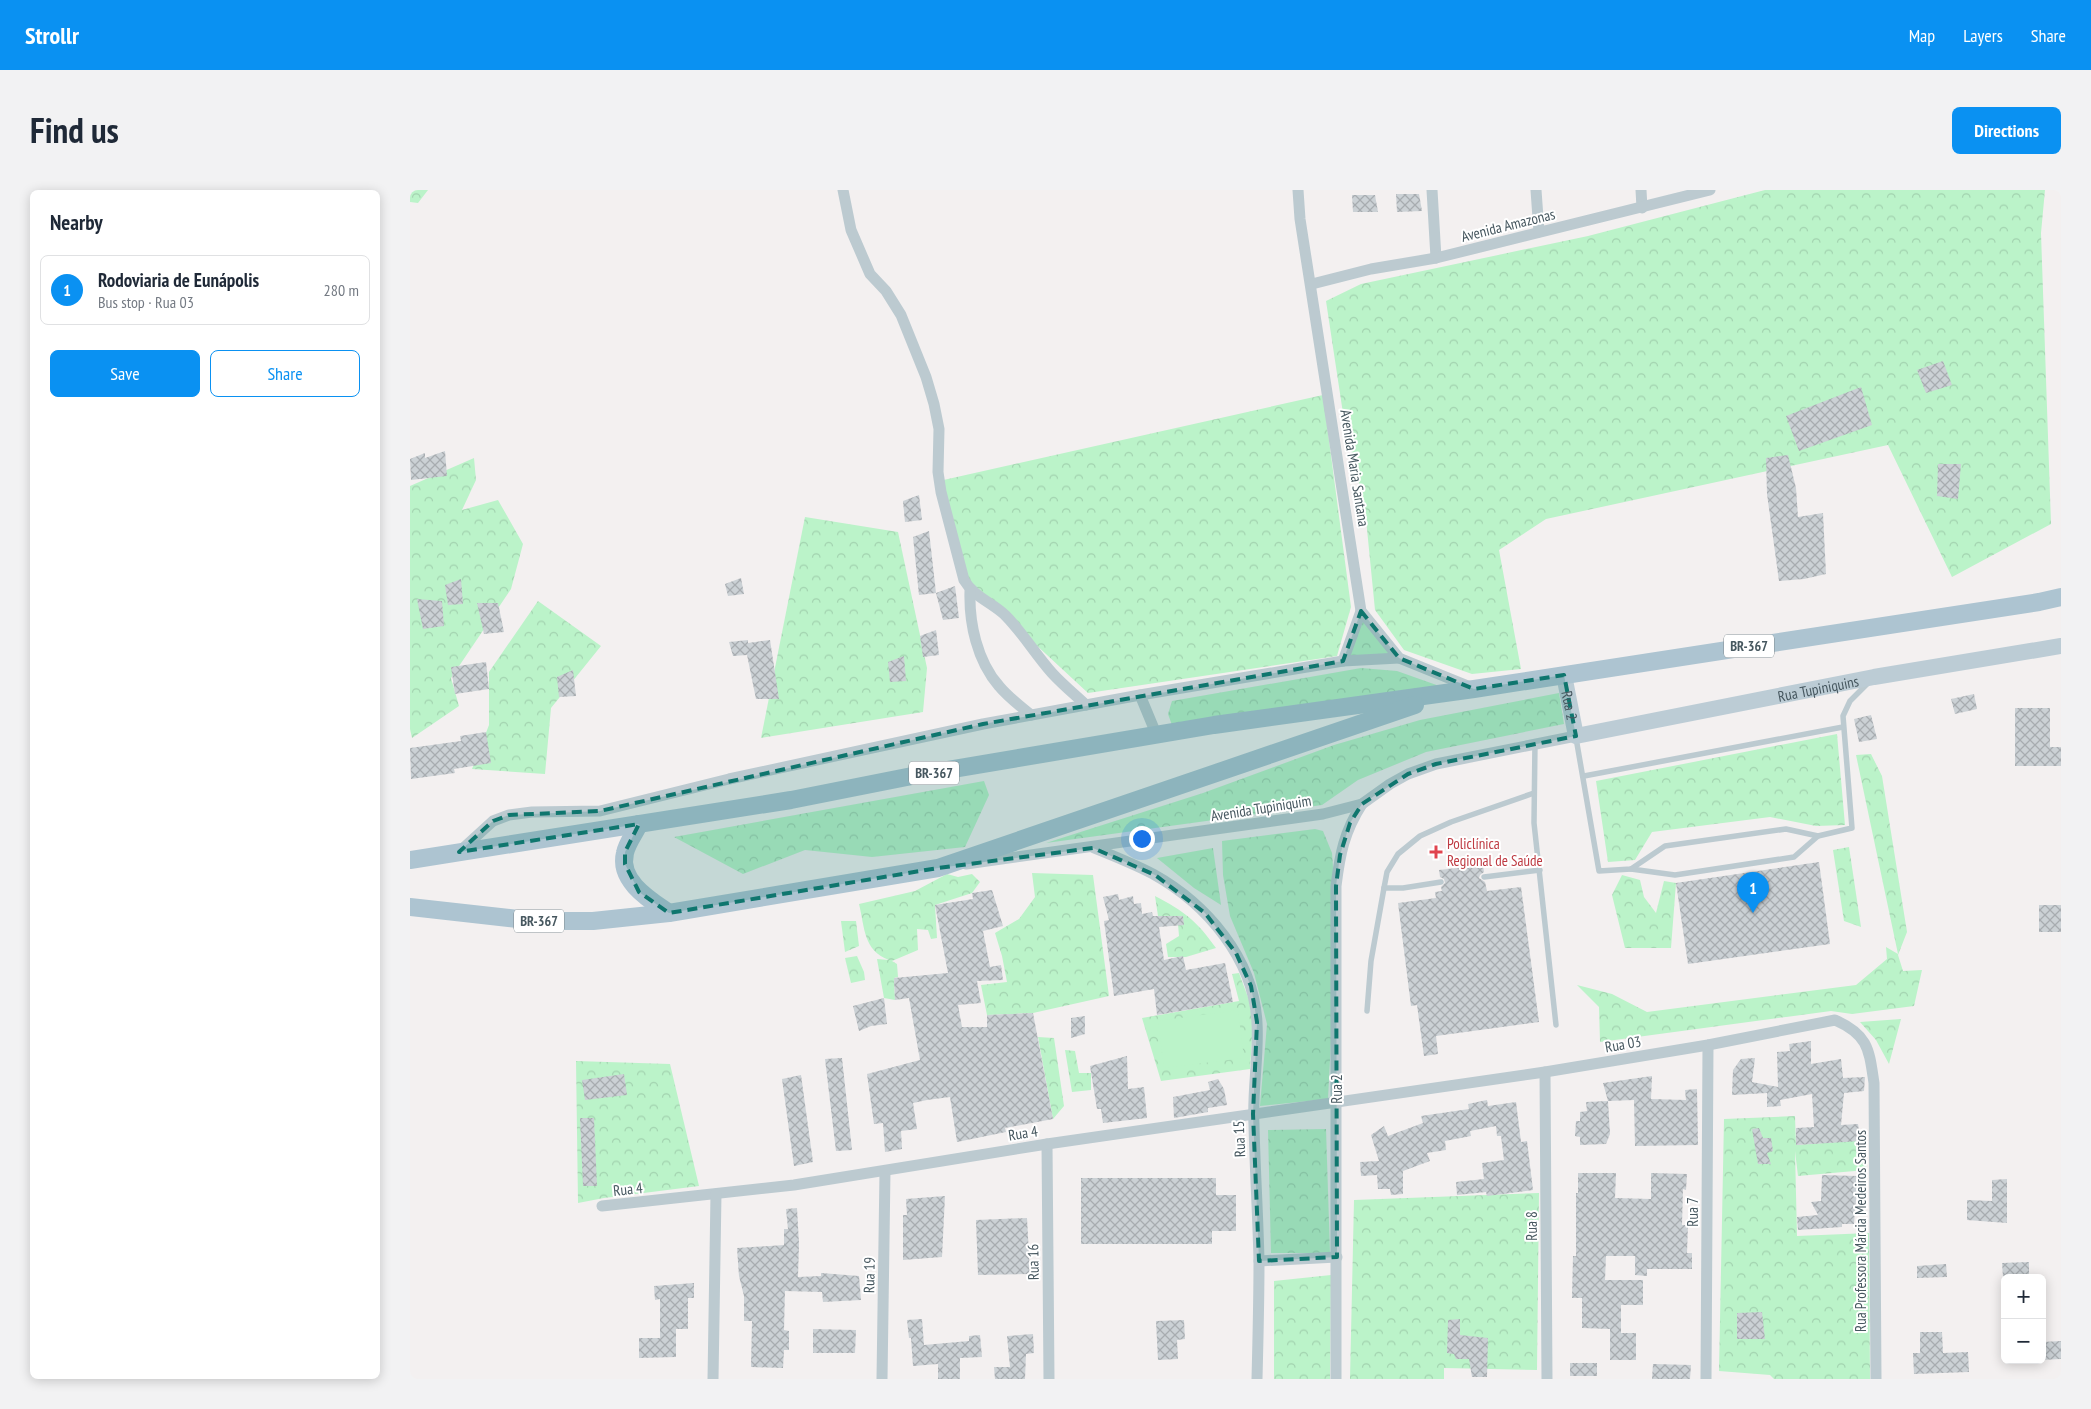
<!DOCTYPE html>
<html lang="en">
<head>
<meta charset="utf-8">
<style>
  :root { --surface:#fff; --page:#f2f2f3; --text:#1f2937; --muted:#747a83; --line:#e0e1e3; --accent:#0a91f2 }
  body { margin:0; font-family:"PT Sans Narrow",sans-serif; background:var(--page); color:var(--text) }
  .controls { position:absolute; right:15px; bottom:15px; display:grid; overflow:hidden; border-radius:8px; box-shadow:0 2px 12px #0003 }
  .controls button { width:45px; height:45px; display:grid; place-items:center; padding:0; border:0; border-bottom:1px solid var(--line); background:var(--surface); color:var(--text); font:25px sans-serif }
  .you { position:absolute; left:731px; top:648px; width:18px; height:18px; margin:-12px; border:4px solid #fff; border-radius:50%; background:#1a73e8; box-shadow:0 0 0 8px #1a73e833 }
  .badge { display:grid; place-items:center; width:32px; height:32px; border-radius:50%; background:var(--accent); color:#fff; font-size:16px; font-weight:700 }
  .pin { position:absolute; translate:-50% -41px; filter:drop-shadow(0 1px 2px #0008) }
  .pin::after { content:''; position:absolute; top:26px; width:18px; height:15px; background:inherit; clip-path:polygon(0 0,100% 0,50% 100%) }
  .list { margin:0; padding:0; list-style:none }
  h2 { display:flex; justify-content:space-between; align-items:center; height:65px; margin:0; padding:0 20px; font-size:21px }
  h2 small { font-size:16px; font-weight:400; color:var(--muted) }
  .list li { display:grid; grid-template-columns:32px 1fr auto; gap:15px; align-items:center; box-sizing:border-box; height:70px; margin:0 10px 10px; padding:0 10px; border:1px solid var(--line); border-radius:8px }
  .list b { display:block; font-size:19px; white-space:nowrap }
  .list p { margin:0; font-size:16px; white-space:nowrap; color:var(--muted) }
  .list em { font-size:16px; font-style:normal; color:var(--muted) }
  .actions { display:flex; gap:10px; padding:15px 20px }
  .actions a { flex:1; padding:11px 0; border:1px solid var(--accent); border-radius:8px; text-align:center; font-size:18px; color:var(--accent) }
  .actions .main { background:var(--accent); color:#fff }
  .map { position:relative; flex:none; width:1651px; height:1189px; overflow:hidden; border-radius:8px }
  header { display:flex; align-items:center; gap:30px; box-sizing:border-box; height:70px; padding:0 25px; background:var(--accent); color:#fff }
  header strong { font-size:24px }
  nav { display:flex; gap:28px; margin-inline-start:auto; font-size:18px }
  .intro { display:flex; align-items:center; justify-content:space-between; box-sizing:border-box; height:120px; padding:0 30px }
  h1 { margin:0; font-size:35px }
  .button { padding:12px 22px; border-radius:8px; background:var(--accent); color:#fff; font-size:18px; font-weight:700 }
  main { display:flex; gap:30px; padding:0 30px }
  aside { flex:1; background:var(--surface); border-radius:8px; box-shadow:0 2px 12px #0003 }
  .map>svg:first-child { display:block }
</style>
</head>
<body>
<header>
<strong>Strollr</strong>
<nav><a>Map</a><a>Layers</a><a>Share</a></nav>
</header>
<div class="intro"><h1>Find us</h1><a class="button">Directions</a></div>
<main>
<aside>
<h2>Nearby<small></small></h2>
<ul class="list">
<li><span class="badge">1</span><div><b>Rodoviaria de Eunápolis</b><p>Bus stop · Rua 03</p></div><em>280 m</em></li>
</ul>
<div class="actions"><a class="main">Save</a><a>Share</a></div>
</aside>
<div class="map">
<svg width="1651" height="1189" viewBox="0 0 1651 1189">
  <defs>
    <pattern id="forest-crowns" width="20" height="18" patternUnits="userSpaceOnUse" patternTransform="scale(1.25)"><rect width="20" height="18" fill="#bbf3c9"/><path d="M2 6a3 3 0 1 1 6 0M12 15a3 3 0 1 1 6 0" fill="none" stroke="#a2d2af"/></pattern>
    <pattern id="building-cross-hatch" width="8" height="8" patternUnits="userSpaceOnUse" patternTransform="scale(1.25)"><rect width="8" height="8" fill="#cbd1d5"/><path d="M0 0l8 8M0 8l8-8" fill="none" stroke="#a7acb0"/></pattern>
  </defs>
  <rect width="100%" height="100%" fill="#f3f0f0"/>
  <g fill="url(#forest-crowns)">
    <polygon points="0,0 18,0 8,13 0,12"/>
    <polygon points="1355,0 1635,0 1631,43 1641,334 1542,387 1478,255 1136,329 1089,360 1111,479 1062,484 994,460 965,420 955,319 934,230 916,111 951,94 1178,46"/>
    <polygon points="913,205 941,417 927,466 678,503 594,425 560,401 529,291"/>
    <polygon points="64,268 66,290 52,320 88,310 113,354 101,399 41,488 49,516 2,548 0,539 0,296"/>
    <polygon points="395,327 488,342 517,478 513,522 351,548"/>
    <polygon points="128,411 191,456 141,518 135,584 62,579 79,535 79,482"/>
    <polygon points="951,421 989,468 933,471"/>
    <polygon points="951,478 987,481 1035,498 763,538 758,524 762,511"/>
    <polygon points="1149,503 1154,534 1016,562 948,590 912,615 636,653 793,603 924,555 1010,530"/>
    <polygon points="1427,544 1435,635 1406,636 1360,627 1242,642 1225,670 1198,672 1186,591"/>
    <polygon points="1461,564 1472,586 1497,742 1488,765 1493,781 1512,780 1504,816 1442,824 1421,821 1190,852 1189,817 1167,795 1202,804 1237,822 1446,795 1477,769 1476,757 1488,764 1446,565"/>
    <polygon points="574,591 579,605 555,657 462,667 395,660 333,684 264,647"/>
    <polygon points="905,639 913,641 922,663 927,733 918,909 850,916 857,834 844,783 820,726 813,685 812,651"/>
    <polygon points="1439,657 1451,737 1434,731 1423,660"/>
    <polygon points="803,658 811,715 784,698 747,668"/>
    <polygon points="622,683 683,685 699,806 623,823 577,825 571,795 597,792 592,766 585,743 609,729 625,707"/>
    <path d="M537 684 548 687 562 684 570 692 562 703 525 715 527 748 521 749 518 740 507 739 508 760 482 771 487 774 488 787 484 788 485 810 474 808 467 769 479 770C453 760 455 738 449 714L505 701Z"/>
    <polygon points="1212,685 1230,690 1234,707 1246,723 1254,691 1266,693 1261,758 1215,758 1202,705"/>
    <path d="M745 706C774 721 787 731 806 758L776 767H758L756 754 769 746 768 734 748 726Z"/>
    <polygon points="431,731 446,731 449,756 435,762"/>
    <polygon points="447,766 454,782 455,790 441,793 435,768"/>
    <polygon points="829,783 839,810 843,835 840,879 751,891 732,828 829,811 822,784"/>
    <polygon points="1491,829 1479,874 1466,850 1450,832"/>
    <polygon points="628,847 644,848 654,916 643,929"/>
    <polygon points="655,860 665,861 669,883 681,883 681,900 662,902"/>
    <polygon points="166,871 260,874 289,996 194,1008 168,1013"/>
    <polygon points="1385,926 1386,955 1453,950 1456,980 1388,986 1385,961 1387,1046 1459,1043 1460,1189 1364,1189 1360,1185 1309,1181 1314,929"/>
    <polygon points="916,939 920,1063 861,1063 858,940"/>
    <polygon points="1129,1003 1127,1180 1034,1178 1034,1189 940,1189 944,1010"/>
    <polygon points="921,1085 920,1189 864,1189 864,1091"/>
  </g>
  <polygon fill="#bbf3c9" points="828,820 834,868 754,878 748,831"/>
  <g fill="url(#building-cross-hatch)">
    <polygon points="986,4 1009,4 1012,21 987,22"/>
    <polygon points="942,5 965,5 968,22 943,22"/>
    <polygon points="1533,171 1542,195 1516,203 1507,180"/>
    <polygon points="1451,197 1462,235 1389,261 1376,226"/>
    <polygon points="35,261 37,286 1,290 0,269 15,263 15,268"/>
    <polygon points="1378,265 1386,298 1388,327 1413,323 1416,384 1394,389 1369,391 1357,304 1356,268"/>
    <polygon points="1528,274 1551,274 1548,309 1527,306"/>
    <polygon points="509,305 512,330 495,332 493,311"/>
    <polygon points="519,341 526,403 509,405 503,347"/>
    <polygon points="331,388 334,404 318,406 315,394"/>
    <polygon points="51,389 53,414 38,415 35,395"/>
    <polygon points="545,396 549,428 533,430 526,403"/>
    <polygon points="7,409 32,411 34,436 13,439"/>
    <polygon points="67,413 88,413 94,442 74,444"/>
    <polygon points="526,440 529,465 513,467 510,446"/>
    <polygon points="338,450 338,453 360,450 369,509 346,509 337,465 323,466 319,452"/>
    <polygon points="494,466 496,491 480,492 478,472"/>
    <polygon points="76,472 79,499 45,504 41,477"/>
    <polygon points="163,480 166,506 149,507 147,487"/>
    <polygon points="1564,504 1567,519 1545,524 1541,509"/>
    <polygon points="1605,518 1640,518 1640,557 1651,557 1651,576 1605,576"/>
    <polygon points="1461,525 1467,549 1449,552 1444,529"/>
    <polygon points="76,542 81,573 44,579 45,583 1,589 0,558 51,551 50,546"/>
    <polygon points="1409,672 1420,754 1278,774 1266,693"/>
    <polygon points="1073,675 1074,682 1070,685 1069,688 1075,692 1077,701 1111,697 1129,832 1026,846 1028,864 1014,866 1007,815 1001,816 988,713 1026,708 1025,702 1032,701 1031,697 1035,693 1034,689 1030,687 1029,680"/>
    <polygon points="582,700 593,736 573,741 580,777 591,775 593,790 567,791 571,813 548,815 552,837 577,837 577,825 623,823 643,929 595,938 596,942 547,952 540,907 517,910 503,913 507,939 491,941 492,959 475,962 473,933 464,934 457,884 510,870 499,808 485,810 484,788 538,783 525,715 563,709 562,703"/>
    <polygon points="708,704 709,710 723,706 724,714 731,713 732,724 742,722 743,726 773,726 774,735 749,737 754,770 773,766 776,780 815,773 823,812 747,825 744,799 704,806 694,731 699,730 693,707"/>
    <rect x="1629" y="715" width="22" height="27"/>
    <polygon points="474,808 477,834 461,836 449,841 443,816"/>
    <polygon points="675,826 675,844 661,848 661,828"/>
    <polygon points="1401,851 1401,874 1431,869 1433,888 1455,887 1454,901 1434,903 1431,935 1448,934 1451,951 1386,955 1386,938 1404,937 1402,904 1370,910 1371,916 1357,917 1357,903 1322,905 1323,880 1331,869 1345,868 1342,892 1368,897 1367,862 1380,861 1379,854"/>
    <polygon points="717,866 718,899 734,897 737,928 693,933 691,919 687,919 680,876"/>
    <polygon points="432,868 442,960 426,961 415,869"/>
    <polygon points="214,884 217,905 175,910 172,890"/>
    <polygon points="391,885 403,972 384,976 372,889"/>
    <polygon points="1242,886 1241,909 1276,910 1275,900 1287,899 1288,955 1225,956 1224,910 1198,911 1193,893"/>
    <polygon points="808,889 814,899 817,915 798,918 798,922 764,928 763,907 800,900 798,892"/>
    <polygon points="1077,910 1078,916 1106,912 1111,952 1117,951 1123,1000 1077,1006 1076,1002 1047,1005 1046,992 1074,989 1072,973 1094,970 1091,946 1087,946 1086,936 1060,941 1061,946 1035,951 1036,960 1017,963 1020,971 993,981 993,1004 981,1005 980,999 968,999 967,985 951,986 950,972 969,971 961,945 974,936 978,946 1013,933 1011,926 1059,919 1058,914"/>
    <polygon points="1198,911 1200,944 1196,954 1170,955 1170,947 1165,946 1166,931 1170,931 1170,922 1177,921 1176,912"/>
    <polygon points="170,928 184,928 187,996 173,996"/>
    <polygon points="1349,938 1353,948 1361,948 1363,961 1357,963 1361,974 1348,974 1342,939"/>
    <polygon points="1168,983 1206,983 1205,1008 1241,1009 1241,983 1277,984 1276,1000 1273,999 1272,1035 1278,1035 1277,1063 1282,1063 1282,1079 1237,1079 1237,1086 1225,1085 1225,1066 1196,1066 1195,1090 1233,1090 1233,1115 1211,1115 1211,1143 1226,1143 1226,1170 1200,1170 1200,1139 1172,1138 1172,1108 1162,1108 1163,1066 1166,1066 1166,1003 1168,1003"/>
    <polygon points="1412,985 1448,986 1444,1034 1432,1034 1432,1037 1388,1040 1387,1027 1408,1025 1401,1012 1411,1011"/>
    <polygon points="671,988 806,988 806,1005 826,1005 826,1041 802,1041 802,1054 671,1054"/>
    <polygon points="1597,989 1597,1033 1557,1030 1557,1010 1582,1011 1582,990"/>
    <polygon points="535,1006 532,1067 493,1070 493,1025 497,1025 496,1009"/>
    <polygon points="387,1018 389,1054 388,1087 411,1086 411,1083 449,1086 451,1110 413,1112 412,1102 375,1101 374,1140 379,1141 379,1160 374,1160 373,1178 341,1177 342,1131 334,1131 334,1106 329,1086 327,1058 374,1055 374,1039 378,1039 376,1019"/>
    <polygon points="617,1028 620,1084 568,1085 566,1030"/>
    <polygon points="1619,1072 1619,1086 1593,1087 1592,1073"/>
    <polygon points="1536,1074 1537,1087 1507,1088 1507,1076"/>
    <polygon points="284,1093 284,1108 278,1108 278,1139 266,1139 266,1167 229,1168 229,1148 250,1148 250,1109 245,1110 244,1096"/>
    <polygon points="1352,1122 1355,1149 1327,1149 1327,1123"/>
    <polygon points="512,1129 514,1155 559,1151 559,1146 570,1145 572,1167 550,1168 550,1189 528,1189 528,1174 503,1176 501,1148 499,1148 497,1130"/>
    <polygon points="1050,1129 1050,1145 1078,1148 1077,1187 1062,1187 1059,1169 1046,1169 1044,1164 1037,1163 1038,1130"/>
    <polygon points="774,1130 775,1149 767,1150 768,1169 748,1170 746,1131"/>
    <polygon points="403,1139 446,1140 445,1163 403,1163"/>
    <polygon points="1510,1142 1532,1142 1533,1163 1558,1162 1559,1182 1504,1184 1503,1163 1510,1163"/>
    <polygon points="623,1144 624,1163 616,1164 615,1189 585,1189 584,1177 600,1177 597,1146"/>
    <polygon points="1651,1151 1651,1169 1632,1170 1632,1152"/>
    <rect x="1160" y="1173" width="27" height="13"/>
    <polygon points="1243,1174 1281,1175 1280,1189 1242,1189"/>
  </g>
  <g fill="none" stroke-linecap="round" stroke-linejoin="round">
    <g stroke="#bccad0" stroke-width="5.5">
      <polyline points="1166,548 1189,681 1221,679 1255,656 1376,639 1408,646 1442,638 1433,526 1440,511 1459,492"/>
      <polyline points="1125,553 1124,633 1146,835"/>
      <polyline points="1174,586 1433,537"/>
      <polyline points="1221,679 1265,685 1384,667 1408,646"/>
      <polyline points="1074,687 1130,680"/>
      <polyline points="974,698 993,698 1031,692"/>
      <polyline points="957,821 961,771 974,698 977,682 988,664 1010,646 1041,632 1124,603"/>
    </g>
    <g stroke="#bccad0" stroke-width="11">
      <path d="M433 0 441 40 460 84 476 101 491 125 516 187 524 214 529 239 528 282 531 302 554 390C564 407 581 412 595 425 613 443 625 464 642 483 652 494 664 504 676 515"/>
      <polyline points="888,0 890,29 951,421 989,468 1063,498"/>
      <polyline points="1022,0 1026,68"/>
      <polyline points="1126,0 1129,42"/>
      <polyline points="1231,0 1232,18"/>
      <polyline points="902,94 961,79 1026,68 1300,0"/>
      <path d="M560 401C559 433 567 471 589 496 598 507 610 516 621 525"/>
      <polyline points="933,471 951,421"/>
      <polyline points="730,505 747,546"/>
      <path d="M684 658C704 666 724 674 743 684 797 714 844 769 847 833 849 867 842 901 844 935 845 980 848 1026 849 1071 849 1111 848 1150 847 1189"/>
      <polyline points="49,662 83,631 99,625 122,622 190,621 319,589 573,534 730,505 933,471 989,468"/>
      <polyline points="556,674 913,624 952,614 980,594 998,584 1026,574 1166,546"/>
      <polyline points="1135,882 1137,1189"/>
      <polyline points="637,954 639,1189"/>
      <path d="M192 1016 384 995 637 954 1135 882 1298 855 1425 830C1459 845 1459 860 1464 893L1466 1189"/>
      <polyline points="849,1071 927,1067"/>
      <polyline points="303,1189 306,1004"/>
      <polyline points="472,1189 475,981"/>
      <path d="M926 1189V696C930 664 934 642 952 614"/>
      <polyline points="1296,1189 1298,855"/>
    </g>
    <path stroke="#bcccd5" stroke-width="16" id="s1" d="M1154 485 1166 546 1464 487 1651 456"/>
    <g stroke="#adc4d1" stroke-width="18">
      <path d="M229 634C225 643 217 653 215 663 208 691 240 710 259 723"/>
      <polyline points="0,670 381,610 502,586 804,535 1064,499 1629,412 1651,407"/>
      <polyline points="0,717 126,731 183,731 259,723 528,678 1005,515"/>
    </g>
  </g>
  <path fill="#0f766e" fill-opacity="0.2" stroke="#0f766e" stroke-width="4" stroke-dasharray="10 6" stroke-linejoin="round" d="M951 421 989 468 1064 499 1154 485 1166 546 1026 574 998 584 952 614 940 633 930 665 926 696 927 1067 849 1071 843 924 847 832 841 796 826 763 795 723 745 685 683 658 528 678 259 723 229 702 215 674V662L229 634 49 662 83 631 99 625 190 621 573 534 933 471Z"/>
  <path fill="#e0444e" stroke="#fff" stroke-width="2" d="M1023.5 654.5h5v5h5v5h-5v5h-5v-5h-5v-5h5z"/>
  <g text-anchor="middle" dominant-baseline="central" stroke-width="4" stroke-linejoin="round" paint-order="stroke">
    <g fill="#fff" stroke="#7e898f" stroke-width="1">
      <rect x="1314" y="444.5" width="50" height="23" rx="4"/>
      <rect x="499" y="571.5" width="50" height="23" rx="4"/>
      <rect x="104" y="719.5" width="50" height="23" rx="4"/>
    </g>
    <g font-size="14" font-weight="bold" fill="#46575f">
      <text x="1339" y="456">BR-367</text>
      <text x="524" y="583">BR-367</text>
      <text x="129" y="731">BR-367</text>
    </g>
    <g font-size="15" fill="#46575f" stroke="#fff">
      <text transform="translate(1098 35) rotate(-14)">Avenida Amazonas</text>
      <text transform="translate(945 278) rotate(81)">Avenida Maria Santana</text>
      <text stroke="none"><textPath href="#s1" startOffset="309">Rua Tupiniquins</textPath></text>
      <text stroke="none"><textPath href="#s1" startOffset="31">Rua 2</textPath></text>
      <text transform="translate(851 618) rotate(-9)">Avenida Tupiniquim</text>
      <text transform="translate(1213 854) rotate(-10)">Rua 03</text>
      <text transform="translate(926 899) rotate(-90)">Rua 2</text>
      <text transform="translate(613 943) rotate(-9)">Rua 4</text>
      <text transform="translate(829 949) rotate(-92)">Rua 15</text>
      <text transform="translate(218 999) rotate(-6)">Rua 4</text>
      <text transform="translate(1282 1022) rotate(-90)">Rua 7</text>
      <text transform="translate(1121 1036) rotate(-90)">Rua 8</text>
      <text transform="translate(1450 1041) rotate(-90)">Rua Professora Márcia Medeiros Santos</text>
      <text transform="translate(623 1072) rotate(-91)">Rua 16</text>
      <text transform="translate(459 1085) rotate(-89)">Rua 19</text>
    </g>
    <g font-size="15" fill="#be3a42" stroke="#fff" text-anchor="start">
      <text x="1037" y="653">Policlínica<tspan x="1037" dy="17">Regional de Saúde</tspan></text>
    </g>
  </g>
</svg>
<div class="controls">
<button>+</button>
<button>−</button>
</div>
<div class="you"></div>
<div class="pin badge" style="left:1343px;top:723px">1</div>
</div>
</main>
</body>
</html>
